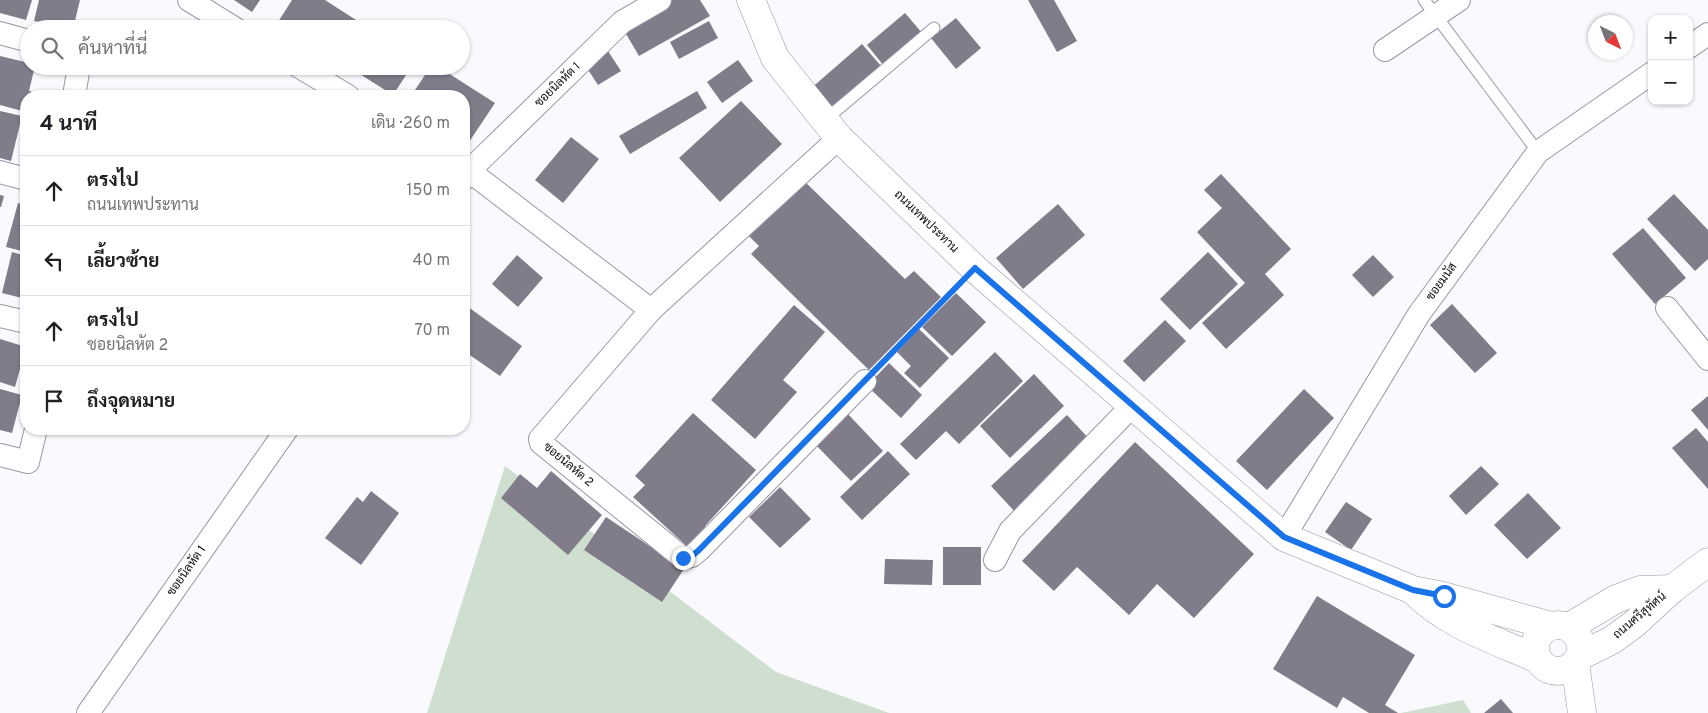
<!DOCTYPE html>
<html lang="th">
<head>
<meta charset="utf-8">
<style>
  :root { --surface:#fff; --page:#f6f6f6; --text:#202124; --muted:#757577; --line:#e0e0e0 }
  body { margin:0; font-family:Overpass,Sarabun,sans-serif; background:var(--page); color:var(--text) }
  .controls { position:absolute; right:15px; top:15px; display:grid; overflow:hidden; border-radius:10px; box-shadow:0 1px 4px #0004 }
  .controls button { width:45px; height:45px; display:grid; place-items:center; padding:0; border:0; border-bottom:1px solid var(--line); background:var(--surface); color:var(--text); font:25px sans-serif }
  .compass { position:absolute; left:1588px; top:15px; width:45px; height:45px; border-radius:50%; background:var(--surface); box-shadow:0 1px 4px #0004; rotate:138deg }
  .stop { position:absolute; width:15px; height:15px; margin:-11px; border:4px solid #1a73e8; border-radius:50%; background:#fff }
  .stop.end { background:#1a73e8; border-color:#fff; box-shadow:0 1px 5px #0008 }
  .list { margin:0; padding:0; list-style:none }
  h2 { display:flex; justify-content:space-between; align-items:center; height:65px; margin:0; padding:0 20px; font-size:21px }
  h2 small { font-size:16px; font-weight:400; color:var(--muted) }
  .list li { display:grid; grid-template-columns:32px 1fr auto; gap:15px; align-items:center; box-sizing:border-box; height:70px; padding:0 20px; border-top:1px solid var(--line) }
  .list b { display:block; font-size:19px; white-space:nowrap }
  .list p { margin:0; font-size:16px; white-space:nowrap; color:var(--muted) }
  .list em { font-size:16px; font-style:normal; color:var(--muted) }
  .icon { flex:none; width:28px; height:28px; fill:none; stroke:currentColor; stroke-width:2; stroke-linecap:round; stroke-linejoin:round }
  .map { position:relative; flex:none; width:1708px; height:713px; overflow:hidden }
  .search { position:absolute; background:var(--surface); box-shadow:0 1px 4px #0004; left:20px; top:20px; width:450px; height:55px; display:flex; align-items:center; gap:12px; box-sizing:border-box; padding:0 18px; border-radius:28px; color:var(--muted); font-size:19px }
  .panel { position:absolute; background:var(--surface); box-shadow:0 1px 4px #0004; left:20px; top:90px; width:450px; height:345px; border-radius:20px }
  .map>svg:first-child { display:block }
</style>
</head>
<body>
<div class="map">
<svg width="1708" height="713" viewBox="0 0 1708 713">
  <rect width="100%" height="100%" fill="#faf9fd"/>
  <g fill="#cfdfcf">
    <polygon points="505,466 776,672 889,713 427,713"/>
    <polygon points="1463,700 1471,713 1401,713"/>
  </g>
  <g fill="#807c8a">
    <polygon points="0,0 32,0 26,20 0,13"/>
    <polygon points="39,0 80,0 73,29 34,21"/>
    <polygon points="234,0 260,0 252,12"/>
    <polygon points="292,0 325,0 370,29 288,29 278,22"/>
    <polygon points="669,0 700,0 710,16 639,56 622,27"/>
    <polygon points="1028,0 1054,0 1077,41 1057,52"/>
    <polygon points="905,13 923,34 884,66 867,45"/>
    <polygon points="956,18 981,48 956,69 931,38"/>
    <polygon points="709,21 718,38 679,59 670,42"/>
    <polygon points="862,44 881,66 828,112 809,90"/>
    <polygon points="606,48 621,71 598,85 583,62"/>
    <polygon points="0,56 29,63 29,66 35,66 29,91 45,95 26,96 26,112 0,105"/>
    <polygon points="738,60 753,81 722,103 707,82"/>
    <polygon points="347,66 412,66 393,95"/>
    <polygon points="431,66 437,66 495,103 467,145 464,143 464,96 411,96"/>
    <polygon points="697,91 707,108 630,154 619,136"/>
    <polygon points="741,101 782,144 720,202 679,158"/>
    <polygon points="0,111 22,116 11,161 0,158"/>
    <polygon points="571,137 599,159 563,203 535,180"/>
    <polygon points="1221,174 1291,249 1265,274 1284,295 1226,349 1202,323 1245,283 1197,232 1222,208 1204,190"/>
    <polygon points="801,178 905,279 914,271 941,297 869,370 751,254 759,246 746,233"/>
    <polygon points="1674,194 1708,230 1708,259 1695,271 1647,219"/>
    <polygon points="0,195 4,196 1,207 0,207"/>
    <polygon points="18,203 26,205 26,252 6,247"/>
    <polygon points="1058,204 1085,235 1023,289 996,258"/>
    <polygon points="1643,228 1686,278 1655,304 1612,254"/>
    <polygon points="12,252 26,256 26,299 2,293"/>
    <polygon points="1208,252 1238,284 1190,330 1160,299"/>
    <polygon points="517,255 543,278 518,307 492,284"/>
    <polygon points="1373,255 1394,277 1373,297 1352,275"/>
    <polygon points="956,293 986,322 952,356 922,327"/>
    <polygon points="464,304 522,346 500,376 464,351"/>
    <polygon points="1452,304 1497,353 1475,373 1430,325"/>
    <polygon points="794,305 825,332 783,380 797,392 755,439 711,400"/>
    <polygon points="1165,320 1186,341 1144,382 1123,361"/>
    <polygon points="919,329 949,358 920,388 904,373 911,366 897,352"/>
    <polygon points="0,339 26,347 15,387 0,382"/>
    <polygon points="995,352 1023,381 959,444 946,431 916,460 900,444"/>
    <polygon points="889,363 922,395 901,418 867,386"/>
    <polygon points="1034,374 1064,406 1010,458 980,426"/>
    <polygon points="0,389 22,395 12,433 0,430"/>
    <polygon points="1304,389 1334,418 1267,490 1236,461"/>
    <polygon points="1708,396 1708,430 1691,410"/>
    <polygon points="846,412 883,451 851,481 814,443"/>
    <polygon points="693,413 756,470 705,526 707,528 689,548 633,497 645,485 635,476"/>
    <polygon points="1067,415 1092,442 1016,513 991,486"/>
    <polygon points="1696,428 1708,442 1708,489 1672,448"/>
    <polygon points="1135,442 1254,554 1194,618 1157,584 1129,615 1077,567 1054,591 1022,561"/>
    <polygon points="888,451 910,474 862,520 840,497"/>
    <polygon points="1481,466 1499,484 1466,515 1449,496"/>
    <polygon points="551,471 602,515 568,555 501,498 520,474 537,488"/>
    <polygon points="780,487 811,519 780,548 749,517"/>
    <polygon points="371,491 399,513 361,565 325,538 357,497 363,502"/>
    <polygon points="1528,493 1561,528 1527,559 1494,525"/>
    <polygon points="1346,502 1372,519 1351,550 1325,532"/>
    <polygon points="606,517 684,569 662,602 584,550"/>
    <rect x="943" y="547" width="38" height="38"/>
    <polygon points="885,559 933,560 932,585 884,584"/>
    <polygon points="1317,596 1415,655 1385,705 1398,713 1369,713 1343,697 1337,708 1273,669"/>
    <polygon points="1501,699 1513,713 1484,713"/>
  </g>
  <g fill="none" stroke-linecap="round" stroke-linejoin="round">
    <g stroke="#9b96a5" stroke-width="13">
      <g id="lane">
        <polyline points="1424,0 1538,152"/>
        <polyline points="825,120 934,28"/>
      </g>
    </g>
    <g stroke="#9b96a5" stroke-width="24">
      <g id="street">
        <polyline points="189,0 236,29"/>
        <polyline points="0,33 29,41"/>
        <polyline points="1689,47 1708,34"/>
        <polyline points="1385,50 1459,0"/>
        <polyline points="298,66 348,96"/>
        <polyline points="74,96 79,66"/>
        <polyline points="839,138 651,310 540,439 541,443 683,558 692,556 699,550 865,381"/>
        <polyline points="464,167 651,310"/>
        <polyline points="0,172 26,179"/>
        <polyline points="464,179 470,170 622,22 660,0"/>
        <polyline points="1667,308 1708,359"/>
        <polyline points="0,316 26,322"/>
        <polyline points="0,455 28,462 36,429"/>
        <polyline points="1284,537 1419,314 1538,152 1652,73"/>
        <polyline points="995,560 1010,531 1133,405"/>
        <polyline points="88,713 287,429"/>
      </g>
    </g>
    <g stroke="#9b96a5" stroke-width="29">
      <g id="secondary">
        <polyline points="751,0 775,58 839,138 975,269 1284,537 1413,590 1443,596 1551,626"/>
        <path d="M1415 592C1447 625 1497 641 1538 659"/>
        <circle cx="1558" cy="648" r="23"/>
        <polyline points="1569,627 1616,599 1640,590 1672,589"/>
        <polyline points="1580,656 1612,640 1634,624 1672,589 1708,562"/>
        <polyline points="1575,663 1582,713"/>
      </g>
    </g>
    <polyline stroke="#9a999d" stroke-width="3" stroke-dasharray="1 4" stroke-linecap="butt" points="881,365 957,287"/>
    <use href="#lane" stroke="#fff" stroke-width="11"/>
    <use href="#street" stroke="#fff" stroke-width="22"/>
    <use href="#secondary" stroke="#fff" stroke-width="28"/>
  </g>
  <g fill="none" stroke-linecap="round" stroke-linejoin="round">
    <polyline stroke="#1a73e8" stroke-width="6" points="683,558 692,556 699,550 975,268 1284,537 1413,590 1444,596"/>
  </g>
  <g text-anchor="middle" dominant-baseline="central" stroke-width="4.5" stroke-linejoin="round" paint-order="stroke">
    <g font-size="12" fill="#0e0d12" stroke="#fff">
      <text transform="translate(558 85) rotate(-44)">ซอยนิลหัต 1</text>
      <text transform="translate(926 222) rotate(44)">ถนนเทพประทาน</text>
      <text transform="translate(1442 282) rotate(-54)">ซอยมนัส</text>
      <text transform="translate(568 465) rotate(40)">ซอยนิลหัต 2</text>
      <text transform="translate(187 571) rotate(-55)">ซอยนิลหัต 1</text>
      <text transform="translate(1640 616) rotate(-40)">ถนนศรีสุทัศน์</text>
    </g>
  </g>
</svg>
<div class="controls">
<button>+</button>
<button>−</button>
</div>
<svg class="compass" viewBox="-18 -18 36 36"><path d="M0-13l5 13h-10z" fill="#e53935"/><path d="M0 13l5-13h-10z" fill="#757577"/></svg>
<div class="stop" style="left:1444px;top:596px"></div>
<div class="stop end" style="left:683px;top:558px"></div>
<div class="search"><svg class="icon" aria-label="search" viewBox="0 0 24 24"><circle cx="10" cy="10" r="6"/><path d="M15 15l6 6"/></svg>ค้นหาที่นี่</div>
<section class="panel">
<h2>4 นาที<small>เดิน · 260 m</small></h2>
<ul class="list">
<li><svg class="icon" aria-label="ahead" viewBox="0 0 24 24"><path d="M12 20V5M6 11l6-6 6 6"/></svg><div><b>ตรงไป</b><p>ถนนเทพประทาน</p></div><em>150 m</em></li>
<li><svg class="icon" aria-label="left" viewBox="0 0 24 24"><path d="M17 20v-9H6M10 6l-5 5 5 5"/></svg><div><b>เลี้ยวซ้าย</b></div><em>40 m</em></li>
<li><svg class="icon" aria-label="ahead" viewBox="0 0 24 24"><path d="M12 20V5M6 11l6-6 6 6"/></svg><div><b>ตรงไป</b><p>ซอยนิลหัต 2</p></div><em>70 m</em></li>
<li><svg class="icon" aria-label="arrive" viewBox="0 0 24 24"><path d="M6 21V4h12l-3 4 3 4H6"/></svg><div><b>ถึงจุดหมาย</b></div></li>
</ul>
</section>
</div>
</body>
</html>
